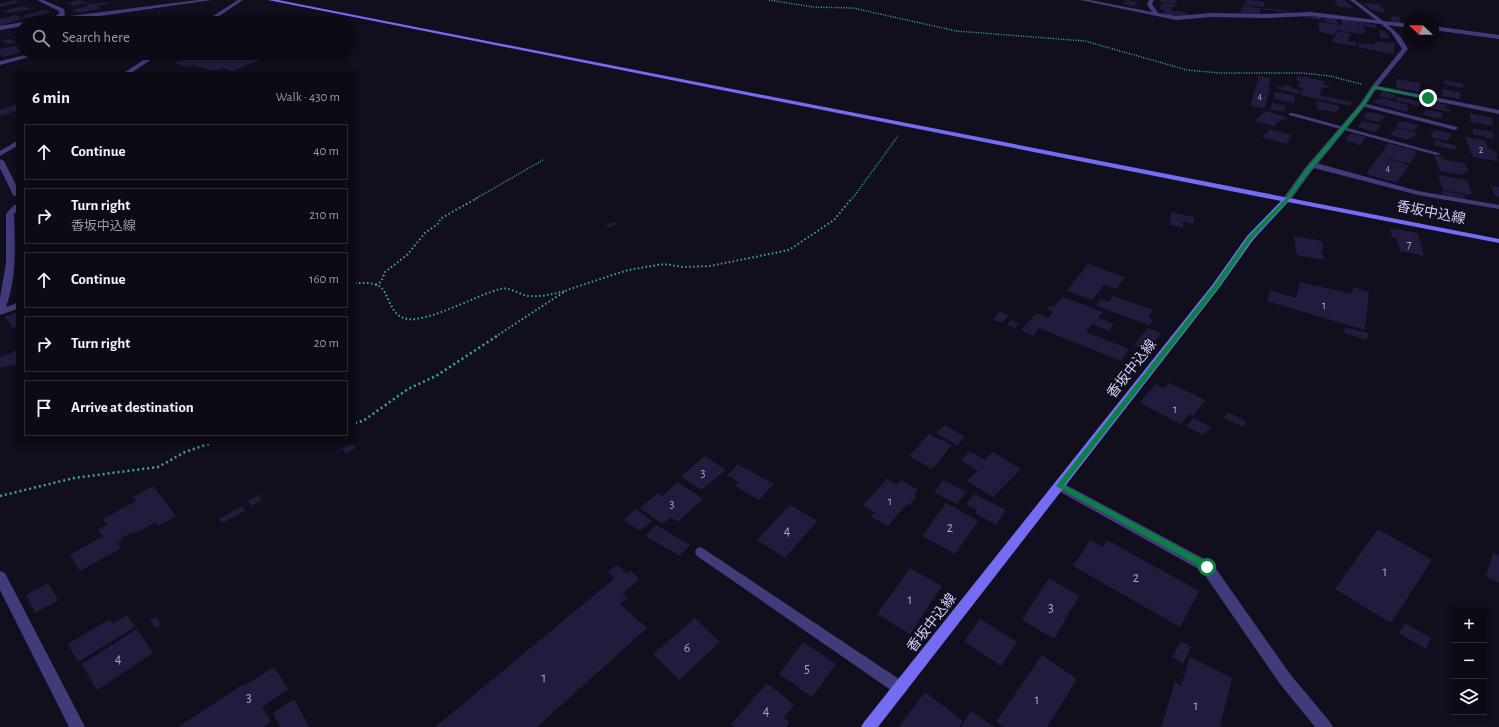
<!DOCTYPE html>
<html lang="en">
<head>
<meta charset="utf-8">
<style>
  :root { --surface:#0d0a16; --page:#16131f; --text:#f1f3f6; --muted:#9a9aa1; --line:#2d2b35 }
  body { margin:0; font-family:"Alegreya Sans","Noto Sans JP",sans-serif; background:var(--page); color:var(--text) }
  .controls { position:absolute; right:12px; bottom:12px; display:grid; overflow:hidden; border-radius:0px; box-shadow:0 2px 6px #0003 }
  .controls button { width:36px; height:36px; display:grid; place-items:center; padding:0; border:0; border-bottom:1px solid var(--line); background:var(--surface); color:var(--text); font:20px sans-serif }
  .compass { position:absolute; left:1403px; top:12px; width:36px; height:36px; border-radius:50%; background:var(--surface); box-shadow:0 2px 6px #0003; rotate:292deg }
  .stop { position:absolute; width:12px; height:12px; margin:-9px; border:3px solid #0b8043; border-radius:50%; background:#fff }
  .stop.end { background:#0b8043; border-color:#fff; box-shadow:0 1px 4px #0008 }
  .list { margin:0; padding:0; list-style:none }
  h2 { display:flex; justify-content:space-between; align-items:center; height:52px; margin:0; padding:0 16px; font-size:17px }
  h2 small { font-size:13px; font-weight:400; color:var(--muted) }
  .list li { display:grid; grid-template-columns:26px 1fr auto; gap:12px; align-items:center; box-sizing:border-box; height:56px; margin:0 8px 8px; padding:0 8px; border:1px solid var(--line); border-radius:0px }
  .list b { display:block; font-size:15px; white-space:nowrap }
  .list p { margin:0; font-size:13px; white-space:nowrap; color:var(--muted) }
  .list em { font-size:13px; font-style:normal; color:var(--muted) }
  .icon { flex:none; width:22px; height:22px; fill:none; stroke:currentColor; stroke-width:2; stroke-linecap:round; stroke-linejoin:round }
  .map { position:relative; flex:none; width:1499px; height:727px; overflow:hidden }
  .search { position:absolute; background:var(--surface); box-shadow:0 2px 6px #0003; left:16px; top:16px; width:340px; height:44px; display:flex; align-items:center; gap:10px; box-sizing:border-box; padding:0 14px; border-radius:22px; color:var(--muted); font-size:15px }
  .panel { position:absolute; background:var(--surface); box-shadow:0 2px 6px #0003; left:16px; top:72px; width:340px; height:372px; border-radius:0px }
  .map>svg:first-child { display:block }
</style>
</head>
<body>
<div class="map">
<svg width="1499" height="727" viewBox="0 0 1499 727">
  <rect width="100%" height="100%" fill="#110e1e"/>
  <g fill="#231b3e">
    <polygon points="15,0 20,2 0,7 0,4"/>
    <polygon points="79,0 88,2 74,6 67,3"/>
    <polygon points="1127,0 1138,2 1133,6 1122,4"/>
    <polygon points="1160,0 1177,0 1175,4 1160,2"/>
    <polygon points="1246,0 1262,1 1264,3 1264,7 1245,5"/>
    <polygon points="1335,0 1344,0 1354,8 1339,7 1334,3 1337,3"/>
    <polygon points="105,2 109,3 97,6 101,8 80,13 72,10 88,6 85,5 92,3 95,4"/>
    <polygon points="1162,3 1173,4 1176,5 1175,7 1173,7 1171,12 1167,12 1160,9"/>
    <polygon points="1363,3 1379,4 1386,12 1373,11"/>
    <polygon points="1243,5 1260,8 1260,14 1241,13 1241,8 1243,8"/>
    <polygon points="22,6 31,9 10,13 3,11"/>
    <polygon points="1262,8 1290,11 1290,13 1262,9"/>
    <polygon points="45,10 51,12 28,18 22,16"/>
    <polygon points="1182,11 1189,15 1169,16 1162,12"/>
    <polygon points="16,15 21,17 18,18 21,19 0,26 0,19"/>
    <polygon points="1305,15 1322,16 1322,20 1306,18"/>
    <polygon points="1391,16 1399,17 1401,24 1392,23"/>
    <polygon points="1324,17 1337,19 1338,24 1325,22"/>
    <polygon points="1341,19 1358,22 1358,26 1359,26 1359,22 1376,25 1376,28 1362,26 1365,28 1365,33 1361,34 1337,30 1334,35 1320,32 1318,22 1342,25"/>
    <polygon points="1379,30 1386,32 1390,38 1380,38"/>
    <polygon points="1338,31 1351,34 1348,41 1357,43 1356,46 1332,42"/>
    <polygon points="10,39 17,42 8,44 1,41"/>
    <polygon points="1377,41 1395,44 1393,54 1358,47 1359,43 1373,45"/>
    <polygon points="15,46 23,49 23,52 2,57 0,55 0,49"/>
    <polygon points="185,53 278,53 232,71 221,68 215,71 192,65 187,67 174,63 185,59 175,57"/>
    <polygon points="1259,76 1271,78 1268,88 1270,88 1265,108 1250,106"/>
    <polygon points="1298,76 1325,81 1324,84 1329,85 1328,88 1323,87 1319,95 1352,102 1350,106 1300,95 1303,88 1297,87 1300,81 1296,80"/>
    <polygon points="1396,79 1420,83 1419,92 1397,88"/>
    <polygon points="1445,80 1464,84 1463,88 1444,84"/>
    <polygon points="1284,85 1293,86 1287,91 1277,88 1278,86 1283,87"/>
    <polygon points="1290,88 1301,90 1298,94 1288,92"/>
    <polygon points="1443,89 1460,92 1462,96 1460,96 1460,99 1442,96"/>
    <polygon points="1383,91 1396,95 1392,99 1379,96"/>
    <polygon points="1275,92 1293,95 1295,97 1294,103 1276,99 1274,98"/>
    <polygon points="1397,97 1408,99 1421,103 1418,106 1395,100"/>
    <polygon points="1381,98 1408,105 1407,107 1409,107 1407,112 1374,103 1376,99 1380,100"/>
    <polygon points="1319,101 1340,106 1336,112 1316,109 1319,106 1315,105"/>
    <polygon points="1429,101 1447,105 1446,108 1450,109 1449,112 1426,107"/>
    <polygon points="1272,103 1286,106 1284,112 1271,110"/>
    <polygon points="17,104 17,111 0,116 0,110"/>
    <polygon points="1426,109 1443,113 1441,119 1423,115"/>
    <polygon points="1266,111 1287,117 1285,120 1282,119 1273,126 1255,121"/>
    <polygon points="1367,112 1377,114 1386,116 1379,122 1363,118"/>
    <polygon points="1470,113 1492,118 1493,126 1471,122"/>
    <polygon points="1363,121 1381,125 1376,132 1357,127"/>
    <polygon points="1399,122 1406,122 1418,125 1414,131 1396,127"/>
    <polygon points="1473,128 1493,132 1493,139 1473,134"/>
    <polygon points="1270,129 1291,135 1288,138 1291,138 1286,144 1262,137"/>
    <polygon points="1395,129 1402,129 1417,133 1413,138 1410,137 1408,140 1390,135"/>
    <polygon points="1434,130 1452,134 1448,141 1430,137"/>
    <polygon points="1351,133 1366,137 1360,145 1345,140"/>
    <polygon points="1465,137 1484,140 1488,148 1496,152 1498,156 1495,155 1498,161 1473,157"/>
    <polygon points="1436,140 1457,146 1455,150 1434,145"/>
    <polygon points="1388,143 1417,151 1410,164 1380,156"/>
    <polygon points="1434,155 1444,157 1445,160 1465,163 1469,173 1463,172 1464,175 1440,171"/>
    <polygon points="1379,156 1409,165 1397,183 1366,174"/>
    <polygon points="1438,175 1467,180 1472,194 1469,194 1470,195 1443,190"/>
    <polygon points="1490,185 1499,187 1499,197 1495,196"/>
    <polygon points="1441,191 1464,195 1465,199 1443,195"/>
    <polygon points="1171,212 1194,217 1194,224 1183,222 1183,228 1170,225"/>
    <polygon points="612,222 617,223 610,228 605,226"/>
    <polygon points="1390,228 1418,233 1424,256 1400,251 1396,238 1392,237"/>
    <polygon points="1294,236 1322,241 1324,249 1321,249 1324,260 1297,255"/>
    <polygon points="1088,264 1113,273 1125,277 1116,289 1104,285 1092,300 1067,291"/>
    <polygon points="1300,282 1352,294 1353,287 1369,292 1365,330 1267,301 1270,290 1296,298"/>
    <polygon points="1113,296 1153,310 1148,318 1153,320 1149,325 1096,306 1101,299 1109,302"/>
    <polygon points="1063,297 1103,312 1098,318 1114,324 1109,331 1092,324 1086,332 1129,349 1121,361 1039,328 1033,336 1021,330 1036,313 1048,318 1053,312 1047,309 1050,306 1054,307"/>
    <polygon points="17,312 17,327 12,328 5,316"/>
    <polygon points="1000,312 1009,315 1002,323 993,320"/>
    <polygon points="1011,320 1019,323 1015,328 1007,325"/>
    <polygon points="1345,327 1368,333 1367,340 1344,333"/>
    <polygon points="1148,328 1161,333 1147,350 1134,345"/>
    <polygon points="16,351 17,364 0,368 0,357"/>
    <polygon points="1169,383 1206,400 1192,416 1189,414 1181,424 1140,403 1155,384 1164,388"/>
    <polygon points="1228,412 1247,422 1243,427 1224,418"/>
    <polygon points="1194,418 1211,427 1203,435 1186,426"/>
    <polygon points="945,425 965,437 957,445 936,433"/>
    <polygon points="929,434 952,445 932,469 909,456"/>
    <polygon points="353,443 356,448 346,454 342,449"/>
    <polygon points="970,451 984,460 993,452 1021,469 993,497 967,481 978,471 961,460"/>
    <polygon points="705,456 726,470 701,490 681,476"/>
    <polygon points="738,464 774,484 759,500 735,486 739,482 727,475"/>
    <polygon points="887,479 897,485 901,480 918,490 914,495 916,497 909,506 907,504 888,526 871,517 875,513 863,505"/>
    <polygon points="944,480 966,492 957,504 934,492"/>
    <polygon points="678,482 703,499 677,522 671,517 662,524 640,508 658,493 662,496"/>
    <polygon points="153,486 176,516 158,526 156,522 134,534 133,532 121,538 123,540 117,543 121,548 80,571 70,555 103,536 98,530 107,525 103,519 136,501 133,497"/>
    <polygon points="974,494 1006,510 996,525 975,513 977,510 966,504"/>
    <polygon points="259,495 262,500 251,506 248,501"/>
    <polygon points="946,503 978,521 955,554 922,536"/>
    <polygon points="790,505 817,521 785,558 757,540"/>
    <polygon points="242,506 245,511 222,523 219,519"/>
    <polygon points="636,509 652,521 640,531 624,520"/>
    <polygon points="656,525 690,545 680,556 645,536"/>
    <polygon points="1378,529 1432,560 1391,623 1335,589"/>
    <polygon points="1090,540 1103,547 1107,540 1199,591 1180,627 1073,566"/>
    <polygon points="1493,553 1499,555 1499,583 1486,576"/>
    <polygon points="617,565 627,574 631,571 640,579 622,594 628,598 620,604 647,628 537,727 435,727 615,578 608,572"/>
    <polygon points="910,568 942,586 910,634 877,614"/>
    <polygon points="1049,578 1079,596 1054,639 1022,620"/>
    <polygon points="48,583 58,600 35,613 26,595"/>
    <polygon points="127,615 135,627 78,662 68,644 110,619 112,624"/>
    <polygon points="156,616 161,625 155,628 150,620"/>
    <polygon points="695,618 720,642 679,680 653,654"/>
    <polygon points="980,619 1017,642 1001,666 964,641"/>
    <polygon points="1405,623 1431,638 1426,649 1399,633"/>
    <polygon points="137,629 153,653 97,690 82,664"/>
    <polygon points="1181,641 1191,647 1183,664 1172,657"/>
    <polygon points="803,642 836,664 812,697 779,674"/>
    <polygon points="1042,655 1077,679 1047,727 1004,727 996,722"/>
    <polygon points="1190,657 1232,678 1220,727 1161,727 1175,682 1181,686"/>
    <polygon points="274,667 288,689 262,707 271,722 264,727 178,727 244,684 245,685"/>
    <polygon points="767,683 794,705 784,718 789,722 786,727 735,727 731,724"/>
    <polygon points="925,692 963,721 959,727 899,727"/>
    <polygon points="294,699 309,727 280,727 273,713"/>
    <polygon points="971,711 995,727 961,727"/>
  </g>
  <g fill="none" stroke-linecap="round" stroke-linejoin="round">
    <g stroke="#36a8a4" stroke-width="1.5" stroke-dasharray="1 1.5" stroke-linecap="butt">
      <polyline points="769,0 813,7 853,8 956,31 1085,41 1187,70 1220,73 1302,73 1330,76 1361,84"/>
      <polyline points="475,199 543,160"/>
      <polyline points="852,199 898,136"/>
    </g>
    <g stroke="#36a8a4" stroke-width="2" stroke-dasharray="1.5 2.5" stroke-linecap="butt">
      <path d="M355 283C363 283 372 282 379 286 391 294 388 316 408 319 429 322 477 295 500 289 508 286 520 295 529 296 542 297 553 294 565 291"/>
      <polyline points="376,285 381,282 385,272 407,255 425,233 439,223 440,219 477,198"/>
      <polyline points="495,337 567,290 628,270 664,264 683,267 710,266 789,250 834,220 852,198"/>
    </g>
    <g stroke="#36a8a4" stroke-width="2.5" stroke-dasharray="2 3" stroke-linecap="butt">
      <polyline points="355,423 363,421 408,389 436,376 497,336"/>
      <polyline points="0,496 74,478 158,467 185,452 211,443"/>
    </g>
    <g fill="#403c7a" fill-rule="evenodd">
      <polygon points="1363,103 1457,127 1458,128 1455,130 1361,106 1360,105"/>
      <polygon points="1289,113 1293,113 1442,154 1436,155 1289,115"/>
      <polygon points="1310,163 1316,163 1418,191 1499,205 1499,209 1418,195 1310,167"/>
      <polygon points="1059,481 1212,563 1290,674 1330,722 1333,727 1315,727 1280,684 1202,571 1055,489 1053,486 1055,483"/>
    </g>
    <g fill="#403c7a" fill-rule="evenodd">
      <polygon points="37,0 43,0 64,9 65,15 62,17 198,0 212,0 51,23 43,23 59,14 59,11"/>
      <polygon points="238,0 243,0 209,23 202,23"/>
      <polygon points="1080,0 1090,0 1152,12 1147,4 1149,0 1154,0 1152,4 1158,13 1176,16 1211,13 1265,14 1311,12 1376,20 1350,0 1355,0 1383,21 1409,24 1409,28 1388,25 1400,36 1408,49 1378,86 1499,110 1499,114 1376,89 1365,106 1311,172 1289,202 1283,202 1282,200 1305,168 1360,104 1372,86 1402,49 1391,32 1381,24 1311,16 1265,18 1211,17 1176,20"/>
      <polygon points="23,22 25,23 23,23 23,26 0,30 0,26"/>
      <polygon points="1433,26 1499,35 1499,39 1433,30"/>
      <polygon points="34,53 44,53 0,65 0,61"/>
      <polygon points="154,53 161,53 131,73 124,73"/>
      <polygon points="17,141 17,146 0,156 0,151"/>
      <polygon points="0,159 4,161 17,187 17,197 13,195 0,168"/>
      <path d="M14 205H17V211L14 214C15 246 17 277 6 307L17 303V309L0 315V298L6 263V214Z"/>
      <polygon points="701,547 905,683 907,688 905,693 900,695 895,693 697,556 695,552 697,548"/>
      <polygon points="0,571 5,573 85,727 69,727 0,590"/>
    </g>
    <polygon fill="#746df4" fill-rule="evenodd" points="268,0 278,0 1499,239 1499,243 1288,202 1253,240 1219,288 878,727 861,727 864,722 1213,284 1247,236 1281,201"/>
  </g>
  <polygon fill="#0b8043" points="1374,86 1430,98 1428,99 1375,89 1364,106 1310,171 1288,201 1252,239 1218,288 1064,485 1210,564 1210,569 1207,570 1056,486 1214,285 1248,237 1285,199 1306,169 1361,104"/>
  <g text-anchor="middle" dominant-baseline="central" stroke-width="3" stroke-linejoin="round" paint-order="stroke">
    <g font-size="10" fill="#a8a2cc">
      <text x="1260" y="97">4</text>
      <text x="1481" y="150">2</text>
      <text x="1388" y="169">4</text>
    </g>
    <g font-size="12" fill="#a8a2cc">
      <text x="1409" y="244">7</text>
      <text x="1324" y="305">1</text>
      <text x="1175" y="409">1</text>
      <text x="703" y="473">3</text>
      <text x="890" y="501">1</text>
      <text x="672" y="504">3</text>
    </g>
    <g font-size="14" fill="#d5cffb" stroke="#110e1e">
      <text transform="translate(1431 213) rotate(11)">香坂中込線</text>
      <text transform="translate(1132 369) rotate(-52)">香坂中込線</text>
      <text transform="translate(932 623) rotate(-52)">香坂中込線</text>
    </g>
    <g font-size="14" fill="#a8a2cc">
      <text x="950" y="528">2</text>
      <text x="787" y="531">4</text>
      <text x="1385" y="572">1</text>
      <text x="1136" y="578">2</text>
      <text x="910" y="600">1</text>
      <text x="1051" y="608">3</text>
      <text x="687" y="648">6</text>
      <text x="118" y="659">4</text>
      <text x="807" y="669">5</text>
      <text x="544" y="678">1</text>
      <text x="249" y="698">3</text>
      <text x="1037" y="700">1</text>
      <text x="1196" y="706">1</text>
      <text x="766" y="711">4</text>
    </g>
  </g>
</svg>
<div class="controls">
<button>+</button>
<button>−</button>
<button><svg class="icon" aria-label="layers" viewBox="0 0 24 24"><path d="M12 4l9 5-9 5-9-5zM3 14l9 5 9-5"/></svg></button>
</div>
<svg class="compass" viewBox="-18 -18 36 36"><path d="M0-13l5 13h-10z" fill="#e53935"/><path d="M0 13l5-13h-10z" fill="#9a9aa1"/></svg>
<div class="stop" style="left:1207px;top:567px"></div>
<div class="stop end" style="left:1428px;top:98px"></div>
<div class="search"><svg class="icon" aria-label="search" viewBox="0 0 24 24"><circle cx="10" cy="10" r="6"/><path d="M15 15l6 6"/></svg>Search here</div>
<section class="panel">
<h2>6 min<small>Walk · 430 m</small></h2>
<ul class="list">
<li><svg class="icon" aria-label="ahead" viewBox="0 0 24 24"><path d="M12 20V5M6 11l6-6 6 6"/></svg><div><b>Continue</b></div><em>40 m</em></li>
<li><svg class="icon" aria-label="right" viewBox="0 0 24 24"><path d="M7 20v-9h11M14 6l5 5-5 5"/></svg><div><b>Turn right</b><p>香坂中込線</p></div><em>210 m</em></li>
<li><svg class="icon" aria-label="ahead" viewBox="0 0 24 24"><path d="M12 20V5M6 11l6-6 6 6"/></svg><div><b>Continue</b></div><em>160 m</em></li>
<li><svg class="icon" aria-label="right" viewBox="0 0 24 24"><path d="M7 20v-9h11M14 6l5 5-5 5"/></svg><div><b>Turn right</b></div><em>20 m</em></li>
<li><svg class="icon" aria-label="arrive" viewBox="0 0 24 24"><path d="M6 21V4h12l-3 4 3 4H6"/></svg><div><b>Arrive at destination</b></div></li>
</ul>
</section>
</div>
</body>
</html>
